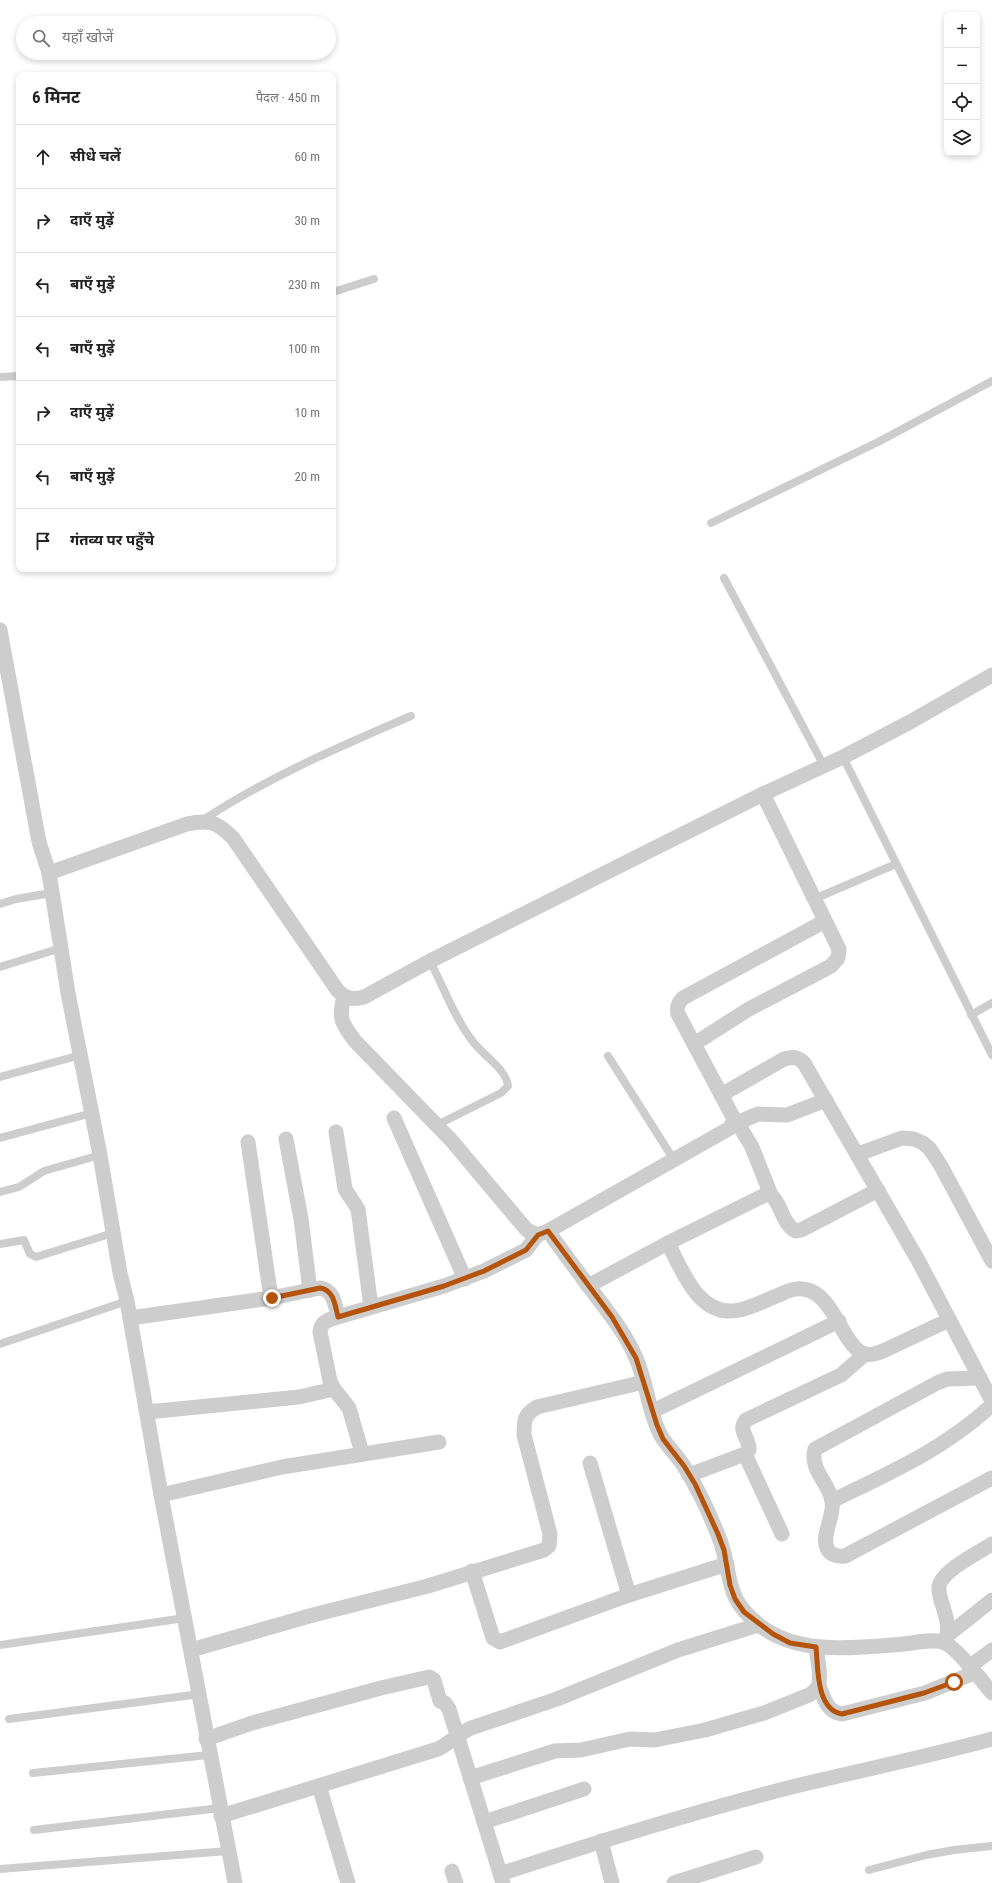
<!DOCTYPE html>
<html lang="hi">
<head>
<meta charset="utf-8">
<style>
  :root { --surface:#fff; --page:#f6f6f6; --text:#222; --muted:#767676; --line:#e0e0e0 }
  body { margin:0; font-family:"Roboto Condensed","Noto Sans Devanagari",sans-serif; background:var(--page); color:var(--text) }
  .controls { position:absolute; right:12px; top:12px; display:grid; overflow:hidden; border-radius:8px; box-shadow:0 2px 6px #0003 }
  .controls button { width:36px; height:36px; display:grid; place-items:center; padding:0; border:0; border-bottom:1px solid var(--line); background:var(--surface); color:var(--text); font:20px sans-serif }
  .stop { position:absolute; width:12px; height:12px; margin:-9px; border:3px solid #b45309; border-radius:50%; background:#fff }
  .stop.end { background:#b45309; border-color:#fff; box-shadow:0 1px 4px #0008 }
  .list { margin:0; padding:0; list-style:none }
  h2 { display:flex; justify-content:space-between; align-items:center; height:52px; margin:0; padding:0 16px; font-size:17px }
  h2 small { font-size:13px; font-weight:400; color:var(--muted) }
  .list li { display:grid; grid-template-columns:26px 1fr auto; gap:12px; align-items:center; box-sizing:border-box; height:64px; padding:0 16px; border-top:1px solid var(--line) }
  .list b { display:block; font-size:15px; white-space:nowrap }
  .list em { font-size:13px; font-style:normal; color:var(--muted) }
  .icon { flex:none; width:22px; height:22px; fill:none; stroke:currentColor; stroke-width:2; stroke-linecap:round; stroke-linejoin:round }
  .map { position:relative; flex:none; width:992px; height:1883px; overflow:hidden }
  .search { position:absolute; background:var(--surface); box-shadow:0 2px 6px #0003; left:16px; top:16px; width:320px; height:44px; display:flex; align-items:center; gap:10px; box-sizing:border-box; padding:0 14px; border-radius:22px; color:var(--muted); font-size:15px }
  .panel { position:absolute; background:var(--surface); box-shadow:0 2px 6px #0003; left:16px; top:72px; width:320px; height:500px; border-radius:8px }
  .map>svg:first-child { display:block }
</style>
</head>
<body>
<div class="map">
<svg width="992" height="1883" viewBox="0 0 992 1883">
  <rect width="100%" height="100%" fill="#fff"/>
  <g fill="none" stroke-linecap="round" stroke-linejoin="round">
    <g stroke="#cdcdcd" stroke-width="8">
      <polyline points="333,292 374,279"/>
      <polyline points="0,377 19,376"/>
      <polyline points="711,523 880,441 992,381"/>
      <polyline points="724,578 824,766"/>
      <polyline points="843,757 992,1055"/>
      <path d="M203 820C268 777 339 747 411 716"/>
      <polyline points="814,899 896,864"/>
      <polyline points="0,904 16,899 52,893"/>
      <path d="M430 961C444 988 455 1019 474 1043 484 1056 506 1069 508 1086L501 1093 437 1125"/>
      <polyline points="0,967 61,948"/>
      <polyline points="971,1015 992,1003"/>
      <polyline points="608,1056 674,1160"/>
      <polyline points="0,1077 81,1055"/>
      <polyline points="0,1138 92,1113"/>
      <polyline points="0,1192 19,1187 44,1171 100,1155"/>
      <polyline points="0,1244 24,1240 30,1254 36,1257 113,1233"/>
      <polyline points="0,1344 127,1301"/>
      <polyline points="0,1645 185,1618"/>
      <polyline points="9,1719 200,1694"/>
      <polyline points="33,1773 209,1755"/>
      <polyline points="34,1830 220,1808"/>
      <polyline points="0,1869 228,1851"/>
      <polyline points="869,1870 926,1855 954,1850 992,1846"/>
    </g>
    <g stroke="#cdcdcd" stroke-width="15">
      <polyline points="0,630 39,842 49,873 68,993 100,1155 120,1273 127,1301 161,1495 235,1883"/>
      <path d="M49 873 187 824C209 819 217 822 233 838L338 991C347 999 353 1000 364 997L430 961 643 854 763 794 843 757 910 722 992 675"/>
      <path d="M344 997C338 1018 342 1024 355 1041L451 1140 520 1222 527 1230 537 1235 548 1231 730 1128 733 1121V1117L678 1014C676 1007 678 1003 683 998L825 921"/>
      <polyline points="694,1044 749,1009 831,966 838,958 839,949 763,794"/>
      <path d="M721 1095 784 1059C793 1057 797 1056 804 1063L918 1260 992 1401"/>
      <polyline points="394,1118 465,1279"/>
      <polyline points="737,1122 752,1147 771,1195"/>
      <polyline points="732,1125 758,1114 787,1115 826,1100"/>
      <polyline points="336,1132 345,1189 358,1209 371,1307"/>
      <polyline points="286,1139 301,1219 310,1290"/>
      <polyline points="248,1142 271,1298"/>
      <polyline points="858,1154 902,1138 914,1139 923,1143 930,1149 941,1166 992,1261"/>
      <path d="M548 1231C563 1252 578 1272 593 1292 609 1313 626 1334 636 1358 647 1383 649 1416 663 1439 670 1449 679 1458 685 1468 698 1489 709 1512 718 1535 734 1573 721 1594 758 1624 797 1656 855 1648 903 1644 915 1643 934 1638 945 1643 958 1649 982 1681 992 1693"/>
      <path d="M668 1243C682 1270 699 1319 739 1310 753 1307 766 1300 779 1295 789 1290 799 1286 811 1291 836 1302 844 1348 865 1354 871 1356 878 1353 883 1351L949 1320"/>
      <path d="M588 1286 668 1243 765 1195H771C782 1205 782 1224 796 1231L801 1230 878 1190"/>
      <path d="M130 1318 271 1298 320 1288C334 1290 335 1305 338 1317"/>
      <path d="M980 1378 947 1379 937 1383 815 1449C809 1470 829 1482 832 1501 835 1515 821 1535 827 1548 830 1555 838 1557 845 1556L992 1478"/>
      <polyline points="653,1411 839,1321"/>
      <polyline points="147,1412 299,1397 334,1389"/>
      <path d="M362 1453 349 1408 334 1389 330 1381 320 1332C321 1324 324 1322 331 1319L444 1286 484 1271 526 1250 537 1235"/>
      <polyline points="745,1454 782,1534"/>
      <polyline points="590,1463 629,1595"/>
      <path d="M689 1475 745 1454 749 1450C750 1438 737 1431 746 1420L841 1375 865 1354"/>
      <polyline points="161,1495 282,1467 439,1442"/>
      <path d="M832 1501C891 1472 943 1450 992 1405"/>
      <polyline points="472,1571 493,1638 500,1642 629,1595 727,1564"/>
      <polyline points="948,1635 992,1600"/>
      <path d="M945 1643C949 1631 948 1622 944 1610 942 1603 938 1593 939 1586 943 1570 978 1553 992 1544"/>
      <path d="M191 1650 313 1615 428 1586 544 1550 549 1546 550 1534 524 1435C524 1420 524 1415 537 1407L644 1382"/>
      <polyline points="969,1667 992,1650"/>
      <path d="M819 1686C824 1698 827 1712 842 1714L925 1693 974 1673"/>
      <polyline points="206,1739 252,1723 381,1688 429,1677 434,1680 440,1701 445,1703 449,1709 503,1883"/>
      <path d="M470 1778 555 1751 581 1750 630 1739 655 1740 705 1730 764 1713 809 1695C812 1693 816 1690 818 1686 822 1678 817 1656 816 1647"/>
      <polyline points="319,1786 348,1883"/>
      <path d="M221 1816 438 1749C450 1743 458 1734 471 1728L557 1699 678 1650 758 1625"/>
      <polyline points="484,1822 584,1789"/>
      <polyline points="601,1841 612,1883"/>
      <polyline points="452,1871 456,1883"/>
      <path d="M500 1874C600 1841 702 1809 804 1784 867 1769 930 1756 992 1739"/>
      <polyline points="674,1883 756,1857"/>
    </g>
  </g>
  <g fill="none" stroke-linecap="round" stroke-linejoin="round">
    <path stroke="#b45309" stroke-width="5" d="M272 1298 320 1288C334 1290 335 1305 338 1317L444 1286 484 1271 526 1250 538 1235 548 1231 612 1317 636 1358 657 1425 663 1439 684 1466 695 1484 718 1534 724 1550 730 1585 735 1599 744 1612 773 1634 790 1643 816 1647C818 1667 816 1710 842 1714L924 1693 954 1682"/>
  </g>
</svg>
<div class="controls">
<button>+</button>
<button>−</button>
<button><svg class="icon" aria-label="locate" viewBox="0 0 24 24"><circle cx="12" cy="12" r="6"/><path d="M12 2v4M12 18v4M2 12h4M18 12h4"/></svg></button>
<button><svg class="icon" aria-label="layers" viewBox="0 0 24 24"><path d="M12 4l9 5-9 5-9-5zM3 14l9 5 9-5"/></svg></button>
</div>
<div class="stop" style="left:954px;top:1682px"></div>
<div class="stop end" style="left:272px;top:1298px"></div>
<div class="search"><svg class="icon" aria-label="search" viewBox="0 0 24 24"><circle cx="10" cy="10" r="6"/><path d="M15 15l6 6"/></svg>यहाँ खोजें</div>
<section class="panel">
<h2>6 मिनट<small>पैदल · 450 m</small></h2>
<ul class="list">
<li><svg class="icon" aria-label="ahead" viewBox="0 0 24 24"><path d="M12 20V5M6 11l6-6 6 6"/></svg><div><b>सीधे चलें</b></div><em>60 m</em></li>
<li><svg class="icon" aria-label="right" viewBox="0 0 24 24"><path d="M7 20v-9h11M14 6l5 5-5 5"/></svg><div><b>दाएँ मुड़ें</b></div><em>30 m</em></li>
<li><svg class="icon" aria-label="left" viewBox="0 0 24 24"><path d="M17 20v-9H6M10 6l-5 5 5 5"/></svg><div><b>बाएँ मुड़ें</b></div><em>230 m</em></li>
<li><svg class="icon" aria-label="left" viewBox="0 0 24 24"><path d="M17 20v-9H6M10 6l-5 5 5 5"/></svg><div><b>बाएँ मुड़ें</b></div><em>100 m</em></li>
<li><svg class="icon" aria-label="right" viewBox="0 0 24 24"><path d="M7 20v-9h11M14 6l5 5-5 5"/></svg><div><b>दाएँ मुड़ें</b></div><em>10 m</em></li>
<li><svg class="icon" aria-label="left" viewBox="0 0 24 24"><path d="M17 20v-9H6M10 6l-5 5 5 5"/></svg><div><b>बाएँ मुड़ें</b></div><em>20 m</em></li>
<li><svg class="icon" aria-label="arrive" viewBox="0 0 24 24"><path d="M6 21V4h12l-3 4 3 4H6"/></svg><div><b>गंतव्य पर पहुँचे</b></div></li>
</ul>
</section>
</div>
</body>
</html>
